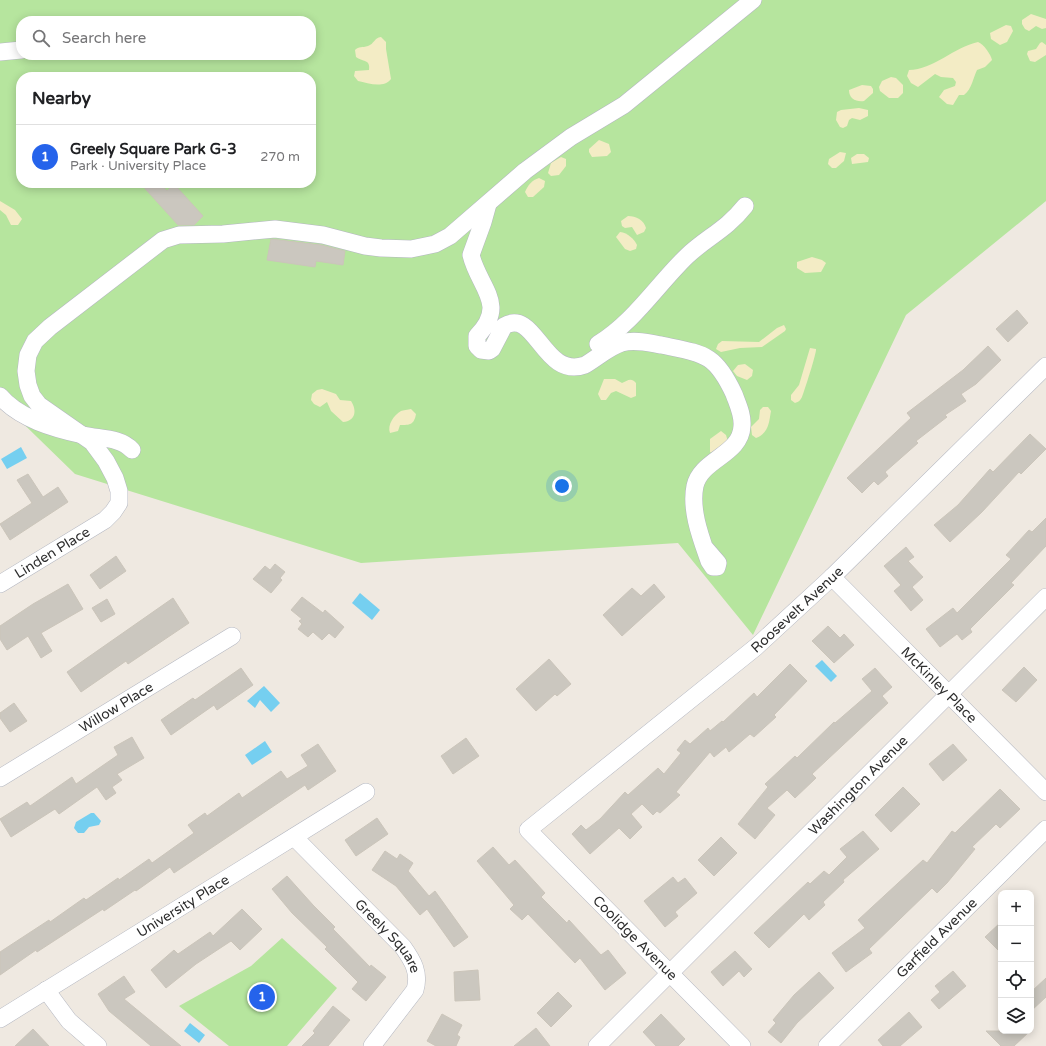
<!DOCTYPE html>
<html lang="en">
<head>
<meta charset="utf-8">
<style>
  :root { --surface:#fff; --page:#f6f6f6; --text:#202124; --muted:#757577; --line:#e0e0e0; --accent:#2563eb }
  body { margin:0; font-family:"Varela Round",sans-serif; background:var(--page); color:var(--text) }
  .controls { position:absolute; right:12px; bottom:12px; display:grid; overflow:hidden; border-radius:8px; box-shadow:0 2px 10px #0003 }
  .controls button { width:36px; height:36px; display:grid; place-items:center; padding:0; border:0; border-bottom:1px solid var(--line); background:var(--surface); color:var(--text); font:20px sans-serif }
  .you { position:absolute; left:562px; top:486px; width:14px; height:14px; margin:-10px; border:3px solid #fff; border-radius:50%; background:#1a73e8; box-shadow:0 0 0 6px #1a73e833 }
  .badge { display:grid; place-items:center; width:26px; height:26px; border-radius:50%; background:var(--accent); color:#fff; font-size:13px; font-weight:700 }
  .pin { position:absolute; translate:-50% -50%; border:2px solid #fff; box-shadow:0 1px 4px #0006 }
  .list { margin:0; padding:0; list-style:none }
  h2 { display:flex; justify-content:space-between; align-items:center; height:52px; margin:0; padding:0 16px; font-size:17px }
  h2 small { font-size:13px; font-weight:400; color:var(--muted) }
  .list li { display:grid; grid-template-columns:26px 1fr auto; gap:12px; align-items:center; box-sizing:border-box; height:64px; padding:0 16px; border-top:1px solid var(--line) }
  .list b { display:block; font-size:15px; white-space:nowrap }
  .list p { margin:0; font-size:13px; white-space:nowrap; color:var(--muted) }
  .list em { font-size:13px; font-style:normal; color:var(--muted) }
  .icon { flex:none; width:22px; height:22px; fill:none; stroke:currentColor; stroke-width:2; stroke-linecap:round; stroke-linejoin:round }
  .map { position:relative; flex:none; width:1046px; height:1046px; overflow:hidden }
  .search { position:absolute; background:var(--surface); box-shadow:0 2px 10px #0003; left:16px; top:16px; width:300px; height:44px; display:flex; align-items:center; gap:10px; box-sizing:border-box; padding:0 14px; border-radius:16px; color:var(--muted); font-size:15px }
  .panel { position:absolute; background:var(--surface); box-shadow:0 2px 10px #0003; left:16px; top:72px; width:300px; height:116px; border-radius:16px }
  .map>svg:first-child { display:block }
</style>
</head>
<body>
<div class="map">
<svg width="1046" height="1046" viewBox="0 0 1046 1046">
  <rect width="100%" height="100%" fill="#efe9e1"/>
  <g fill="#b6e59e" fill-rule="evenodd">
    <path d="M0 0H1046V201L906 315 753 635 678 543 361 563 75 474 0 401ZM21 21H311V55H21ZM21 77H311V183H21Z"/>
    <polygon points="282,938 337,988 287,1046 229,1046 179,1006 251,966"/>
  </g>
  <g fill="#f3ecc5">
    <polygon points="1031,14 1046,19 1046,28 1042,29 1036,26 1029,31 1025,29 1022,24 1022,20"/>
    <polygon points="1006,25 1011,26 1013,31 1007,42 1000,45 991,39 990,33"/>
    <path d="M381 37 386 42V49L391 79C383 89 368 83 358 81L354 76 355 71 369 70C371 59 362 62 356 57L355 50C359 46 362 48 368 46 374 44 374 38 381 37Z"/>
    <path d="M978 42C984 44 991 55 992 60L985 67 977 70C973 78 972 89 964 95H959L953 105 947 104 939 97 944 90 955 86 956 82 953 78 941 77 935 74 918 87 911 83 907 76 909 70C933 70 954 47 978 42Z"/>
    <polygon points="1042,42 1046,45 1046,55 1035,62 1030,61 1027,54 1028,51 1036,49 1040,43"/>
    <polygon points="891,77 896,78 903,85 903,93 898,98 889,98 880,91 879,87 882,81"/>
    <path d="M862 85 871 86 873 89V93L864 101C856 102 849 99 849 90Z"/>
    <polygon points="859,108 868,110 868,116 860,120 852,118 849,120 847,126 843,128 840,127 836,120 837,112 841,110"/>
    <polygon points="599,140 609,144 611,152 607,156 592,157 589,152 589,149"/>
    <polygon points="840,152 846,153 844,161 836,168 832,168 828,164 829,159"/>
    <polygon points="857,154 864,154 869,158 868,162 852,164 851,158"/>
    <polygon points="561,157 566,159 566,166 559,175 551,176 548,173 551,163"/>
    <path d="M539 178 545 181 544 187 533 197H528L525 192C528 185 532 180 539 178Z"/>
    <polygon points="0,201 15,210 22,219 18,225 11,225 6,215 0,210"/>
    <path d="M628 216C636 216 644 220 646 228L644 232 637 235 632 227 625 228 622 226 621 221Z"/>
    <path d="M620 232C628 233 634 239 637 245L636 249 630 251 625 249 616 237Z"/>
    <polygon points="812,257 822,260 826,263 821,272 805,273 797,268 797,262"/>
    <polygon points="784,325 786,329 785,331 762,347 740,348 721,352 716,349 718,344 722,341 759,342 777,328"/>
    <path d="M810 348 816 349C817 352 804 392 802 397 800 401 798 402 795 403L791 400V395L799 385Z"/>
    <polygon points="745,364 753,370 752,376 747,380 737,376 733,371 738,365"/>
    <path d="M604 379H615L622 383C627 381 631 377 636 383V396L631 398 616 391 611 393 606 400H601L598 394Z"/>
    <path d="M322 389 336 394 340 400 351 401C357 410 356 421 343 422L331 411 327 402 320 407 314 404 311 400 312 394 317 390Z"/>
    <path d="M763 407H768L771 411C769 422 769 433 756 438L752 435 751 427 759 419 760 410Z"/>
    <path d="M411 409 416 414C414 425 410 425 400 425L398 431 390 433C387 425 394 415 401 411 403 410 408 410 411 409Z"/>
    <polygon points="721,431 726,435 728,442 712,453 710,452 710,439"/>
  </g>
  <g fill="#75cff0">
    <polygon points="21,447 27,458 7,469 1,459"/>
    <polygon points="360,593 380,610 372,620 352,603"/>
    <polygon points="822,660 837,676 831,682 815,666"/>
    <polygon points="264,686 280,703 271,712 260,700 255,708 247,701"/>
    <polygon points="265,741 272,752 252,765 245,755"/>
    <polygon points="91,813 94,813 101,821 99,825 89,827 84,833 78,833 74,828 76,822"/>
    <polygon points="190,1023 205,1035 199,1043 184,1031"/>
  </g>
  <g fill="#cbc7bf" stroke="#cbc5ba">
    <polygon points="140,183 160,183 167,191 174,184 203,216 194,225 178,225"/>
    <polygon points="271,239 321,245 345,251 343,265 316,261 315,267 267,260"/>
    <polygon points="1017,310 1028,323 1008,342 996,329"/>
    <polygon points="988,346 1001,360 976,384 961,394 966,401 945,415 947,417 916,441 918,443 885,472 888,476 878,485 874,481 862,493 847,478 911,418 907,413 963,370"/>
    <polygon points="1030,434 1046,449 1021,474 1019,472 982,512 950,542 934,525 958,505 990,469 993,472"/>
    <polygon points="28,474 43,497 58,487 68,502 10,540 0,524 32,503 17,480"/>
    <polygon points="1046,518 1046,546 1011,583 1014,585 970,629 972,632 962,640 957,634 940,647 926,629 953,608 957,613 1011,559 1006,555 1029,530 1032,532"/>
    <polygon points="906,547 914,557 908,561 923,577 912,587 923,600 911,611 894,591 901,585 884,566"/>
    <polygon points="116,556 126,571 100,589 90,575"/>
    <polygon points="275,564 285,572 280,578 282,580 271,593 253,579 265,566 270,570"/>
    <polygon points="68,584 83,609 41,633 52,651 41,658 28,636 7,650 0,639 0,626 33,604"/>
    <polygon points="654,584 665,597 622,636 603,615 632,588 641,596"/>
    <polygon points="302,597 323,613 325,610 344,627 335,638 329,633 322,640 313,632 308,637 298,629 302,624 299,621 302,619 291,610"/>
    <polygon points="173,598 189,623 128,664 126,661 81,692 67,672"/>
    <polygon points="107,599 115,614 101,622 92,608"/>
    <polygon points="828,626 840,638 844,634 854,645 834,663 812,641"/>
    <polygon points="549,659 571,684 557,696 555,694 536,711 516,689"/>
    <polygon points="790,664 807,681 774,715 776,717 754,737 750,734 729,752 726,747 714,757 710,752 676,792 680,795 660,813 657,811 653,815 642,804 631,814 642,827 630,839 619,828 590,854 572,834 581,825 586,830 600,819 625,792 628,795 658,768 664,774 681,753 677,750 685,740 690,744 708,728 710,731 722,721 723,722 754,693 757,697"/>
    <polygon points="1024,667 1037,680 1016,702 1002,690"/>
    <polygon points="241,668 253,685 217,710 214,705 171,735 161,720 193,698 195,700"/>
    <polygon points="875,668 892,687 882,696 888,703 812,774 816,778 795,798 787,790 767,808 775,815 755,839 738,824 768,787 765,784 795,756 797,758 834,722 835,723 872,691 862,679"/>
    <polygon points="14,703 27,721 10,732 0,718 0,713"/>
    <polygon points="132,737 144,758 117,774 122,780 112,787 116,793 106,800 97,787 59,814 55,809 11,837 0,819 27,802 30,806 72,777 76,784 118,755 114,747"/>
    <polygon points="466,738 479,756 453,774 441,756"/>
    <polygon points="318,744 336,771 308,790 305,785 174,873 170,867 136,891 135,890 104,911 103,909 37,952 36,950 0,975 0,952 49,920 50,922 84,898 86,900 118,878 119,880 149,859 152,863 194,833 188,825 205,813 207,816 239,793 242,798 281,771 287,779 308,766 301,755"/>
    <polygon points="953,744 967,760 943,781 929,764"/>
    <polygon points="903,787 920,804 891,832 875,815"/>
    <polygon points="1000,789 1020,809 1000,828 996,824 972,847 975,849 947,883 937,893 932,888 869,949 872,953 846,972 832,953 865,928 858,920 923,860 927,863 952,831 955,833"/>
    <polygon points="377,818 388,834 356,856 345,840"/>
    <polygon points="863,831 879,849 843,880 844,882 823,902 825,905 809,920 804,914 769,948 754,933 808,882 810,884 824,871 829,875 847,857 840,849"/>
    <polygon points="721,837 737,853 714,876 698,860"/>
    <polygon points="493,847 509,865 515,860 545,893 541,897 567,923 569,920 601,955 608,950 626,973 605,990 580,958 575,963 528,914 522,920 510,909 514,905 477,861"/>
    <polygon points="385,851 397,859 400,854 413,863 408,871 429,896 435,891 468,937 454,947 427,909 420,915 396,886 372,870"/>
    <polygon points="287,876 313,905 335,927 333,929 370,967 371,965 386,977 366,1001 352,989 358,982 325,949 327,947 292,913 272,889"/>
    <polygon points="673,877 678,883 685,878 697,893 675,912 678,916 665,927 644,901"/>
    <polygon points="242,909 262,929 240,950 231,941 196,964 166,988 151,970 174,950 178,954 210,932 213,936"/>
    <polygon points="1001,922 1001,953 985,937"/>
    <polygon points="735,951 752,969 744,977 739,971 723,986 711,972"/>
    <polygon points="478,970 480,1000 455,1001 454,972"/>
    <polygon points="953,971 966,986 939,1009 931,1000 940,992 935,986"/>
    <polygon points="819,972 834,988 797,1023 781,1043 768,1032 776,1023 773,1020 794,995"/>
    <polygon points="124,976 135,992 124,999 181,1046 151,1046 109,1011 98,994"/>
    <polygon points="1046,978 1046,997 1031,1011 1031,992"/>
    <polygon points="558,992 572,1006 551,1027 537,1013"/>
    <polygon points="333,1006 350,1020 328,1046 302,1046 315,1033 313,1031"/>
    <polygon points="909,1012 922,1027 900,1046 883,1046 878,1040"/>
    <polygon points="442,1014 462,1025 457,1035 460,1037 456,1046 436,1046 427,1041"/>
    <polygon points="661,1014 685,1039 678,1046 656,1046 643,1032"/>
    <polygon points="536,1028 550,1046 514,1046"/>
    <polygon points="33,1029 49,1046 15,1046"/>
    <polygon points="986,1031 1030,1031 1014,1046 1001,1046"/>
  </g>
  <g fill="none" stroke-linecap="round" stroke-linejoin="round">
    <g stroke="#b4b7c1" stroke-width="18">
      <g id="minor">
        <polyline points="0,52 21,50"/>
        <path d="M488 204 483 222 471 255C479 288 508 304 477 336V346L481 350 489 351 492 349 504 326C536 307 543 380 585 365 597 358 609 347 622 343 634 339 649 343 661 345 704 354 715 353 734 394 738 405 743 415 742 426 741 455 701 459 695 486 690 510 701 538 709 561L713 567H717L718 563 705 548"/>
        <path d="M598 344C634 322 657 285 687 256 707 237 726 230 745 206"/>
        <path d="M0 396C19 419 55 429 83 435 100 439 120 437 132 450"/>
        <path id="s1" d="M832 577 1046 792"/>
        <path id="s2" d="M0 584 105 520 113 512 119 503V491L115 478 106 461 92 442 39 405 32 396 28 385 26 371 28 355 35 341 50 327 163 240 179 235 223 234 275 229 323 235 365 246 381 248 411 249 435 244 450 236 525 171 571 137 624 105 753 0"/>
        <path id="s3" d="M0 778 232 636"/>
        <path id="s4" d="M294 837 403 947C413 961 420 973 415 990L372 1046"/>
        <polyline points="46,990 69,1021 98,1046"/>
        <path id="s5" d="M0 1019 366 792"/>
        <path id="s6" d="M597 1046 1046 597"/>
        <path id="s7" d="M742 1046 528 830 756 647 832 577 1046 366"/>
        <path id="s8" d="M827 1046 1046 829"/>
      </g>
    </g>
    <use href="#minor" stroke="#fff" stroke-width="17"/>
  </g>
  <g text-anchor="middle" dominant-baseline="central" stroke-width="3.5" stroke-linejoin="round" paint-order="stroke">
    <g font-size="14" fill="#2e2e2e" stroke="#fff">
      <text stroke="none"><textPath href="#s2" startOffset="61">Linden Place</textPath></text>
      <text stroke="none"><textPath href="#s7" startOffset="652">Roosevelt Avenue</textPath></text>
      <text stroke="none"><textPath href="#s1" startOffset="152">McKinley Place</textPath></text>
      <text stroke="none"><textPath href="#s3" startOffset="136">Willow Place</textPath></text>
      <text stroke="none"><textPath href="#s6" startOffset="369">Washington Avenue</textPath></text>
      <text stroke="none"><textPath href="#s5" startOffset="215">University Place</textPath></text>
      <text stroke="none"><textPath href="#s4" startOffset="137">Greely Square</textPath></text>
      <text stroke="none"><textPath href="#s8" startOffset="154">Garfield Avenue</textPath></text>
      <text transform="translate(635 938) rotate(45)">Coolidge Avenue</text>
    </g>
  </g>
</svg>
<div class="controls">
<button>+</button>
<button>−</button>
<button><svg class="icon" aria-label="locate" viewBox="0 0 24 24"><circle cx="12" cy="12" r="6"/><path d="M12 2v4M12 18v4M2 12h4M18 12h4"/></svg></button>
<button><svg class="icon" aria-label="layers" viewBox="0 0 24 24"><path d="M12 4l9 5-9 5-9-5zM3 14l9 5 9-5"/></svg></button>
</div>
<div class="you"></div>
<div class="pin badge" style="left:262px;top:997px">1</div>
<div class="search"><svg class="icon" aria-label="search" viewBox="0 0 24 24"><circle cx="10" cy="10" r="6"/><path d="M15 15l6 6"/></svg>Search here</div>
<section class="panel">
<h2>Nearby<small></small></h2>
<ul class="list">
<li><span class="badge">1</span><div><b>Greely Square Park G-3</b><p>Park · University Place</p></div><em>270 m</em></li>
</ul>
</section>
</div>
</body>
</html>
